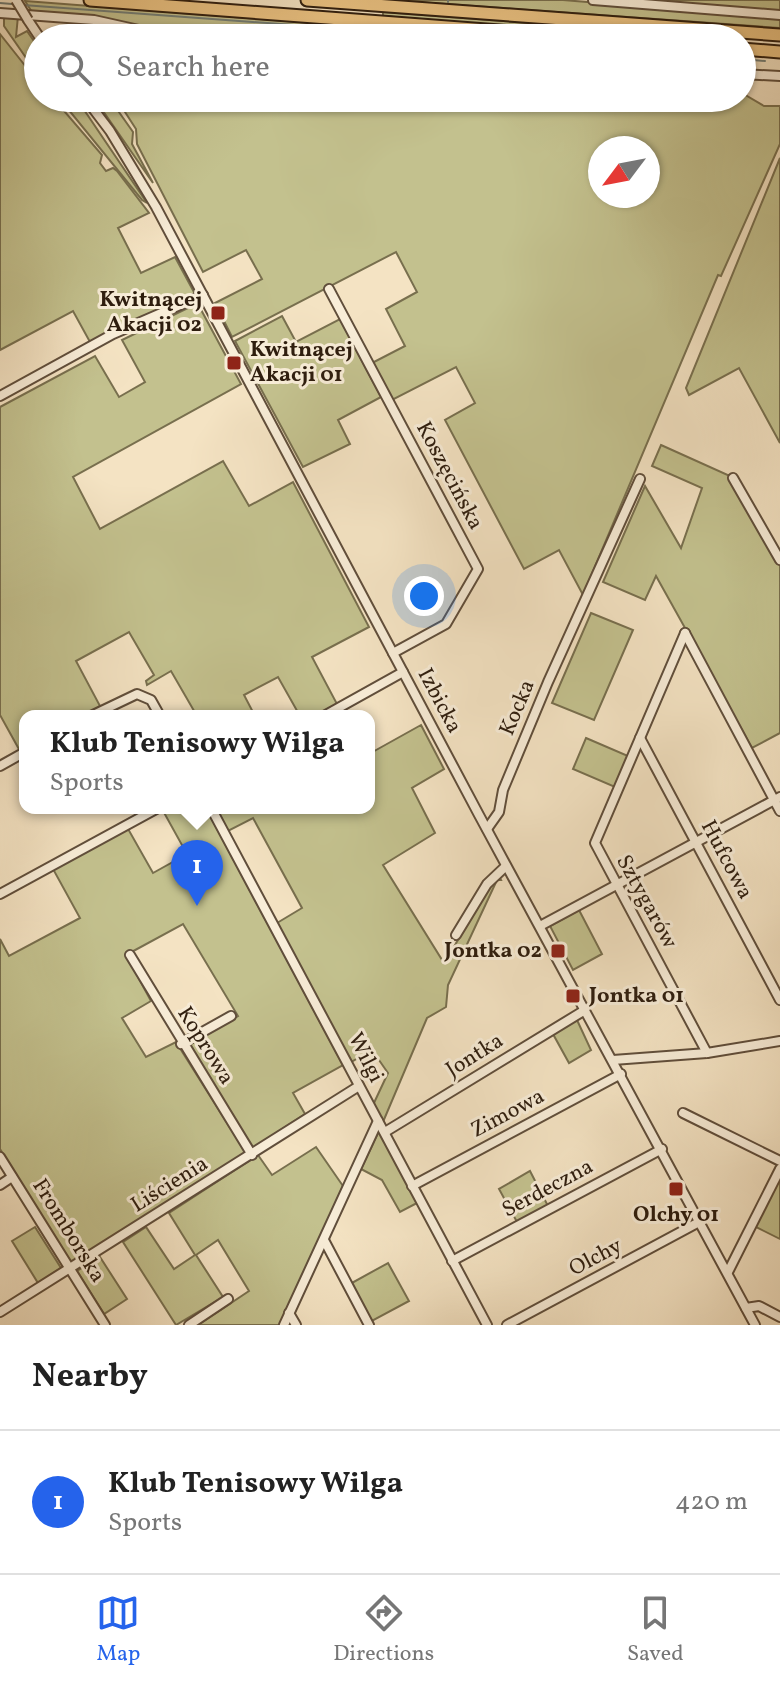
<!DOCTYPE html>
<html lang="en">
<head>
<meta charset="utf-8">
<style>
  :root { --surface:#fff; --page:#f2f2f2; --text:#222; --muted:#767676; --line:#e0e0e0; --accent:#2563eb }
  body { margin:0; font-family:Vollkorn,serif; background:var(--page); color:var(--text) }
  .compass { position:absolute; left:588px; top:136px; width:72px; height:72px; border-radius:50%; background:var(--surface); box-shadow:0 2px 6px #0004; rotate:238deg }
  .you { position:absolute; left:424px; top:596px; width:28px; height:28px; margin:-20px; border:6px solid #fff; border-radius:50%; background:#1a73e8; box-shadow:0 0 0 12px #1a73e833 }
  .badge { display:grid; place-items:center; width:52px; height:52px; border-radius:50%; background:var(--accent); color:#fff; font-size:26px; font-weight:700 }
  .pin { position:absolute; translate:-50% -66px; filter:drop-shadow(0 2px 4px #0008) }
  .pin::after { content:''; position:absolute; top:42px; width:28px; height:24px; background:inherit; clip-path:polygon(0 0,100% 0,50% 100%) }
  .popup { position:absolute; left:19px; top:710px; width:356px; height:104px; box-sizing:border-box; display:grid; place-content:center; border-radius:16px; background:var(--surface); filter:drop-shadow(0 2px 6px #0005); font-size:26px; white-space:nowrap; color:var(--muted) }
  .popup b { font-size:30px; color:var(--text) }
  .popup::after { content:''; position:absolute; left:50%; top:100%; margin-left:-16px; border:16px solid transparent; border-top-color:var(--surface) }
  .list { margin:0; padding:0; list-style:none }
  h2 { display:flex; justify-content:space-between; align-items:center; height:104px; margin:0; padding:0 32px; font-size:34px }
  h2 small { font-size:26px; font-weight:400; color:var(--muted) }
  .list li { display:grid; grid-template-columns:52px 1fr auto; gap:24px; align-items:center; box-sizing:border-box; height:144px; padding:0 32px; border-top:2px solid var(--line) }
  .list b { display:block; font-size:30px; white-space:nowrap }
  .list p { margin:0; font-size:26px; white-space:nowrap; color:var(--muted) }
  .list em { font-size:26px; font-style:normal; color:var(--muted) }
  .icon { flex:none; width:44px; height:44px; fill:none; stroke:currentColor; stroke-width:2; stroke-linecap:round; stroke-linejoin:round }
  .map { position:relative; flex:none; width:780px; height:1325px; overflow:hidden }
  .search { position:absolute; background:var(--surface); box-shadow:0 2px 6px #0004; left:24px; right:24px; top:24px; height:88px; display:flex; align-items:center; gap:20px; box-sizing:border-box; padding:0 28px; border-radius:44px; color:var(--muted); font-size:30px }
  .sheet { height:248px; background:var(--surface) }
  nav { display:flex; justify-content:space-around; align-items:center; box-sizing:border-box; height:112px; border-top:2px solid var(--line); background:var(--surface); font-size:22px; color:var(--muted) }
  nav a { display:grid; justify-items:center; gap:4px }
  nav .on { color:var(--accent) }
  .map>svg:first-child { display:block }
</style>
</head>
<body>
<div class="map">
<svg width="780" height="1325" viewBox="0 0 780 1325">
  <rect width="100%" height="100%" fill="#f4e3c3"/>
  <filter id="stains"><feTurbulence type="fractalNoise" baseFrequency=".0025" numOctaves="4"/><feColorMatrix values="0 0 0 0 .2 0 0 0 0 .09 0 0 0 0 .02 0 0 0 .5 -.17"/></filter>
  <radialGradient id="worn" r=".72"><stop offset=".6" stop-color="#630" stop-opacity="0"/><stop offset="1" stop-color="#630" stop-opacity=".3"/></radialGradient>
  <g fill="#c3c18e" stroke="#786f4e" stroke-width="2" fill-rule="evenodd">
    <polygon points="390,0 563,0 780,18 780,28"/>
    <polygon points="640,0 780,0 780,12"/>
    <polygon points="25,1 338,25 342,33 336,33 335,38 330,38 197,27 191,31 216,38 188,38 93,18 32,12"/>
    <path d="M383 12 729 38C613 38 497 25 383 16Z"/>
    <polygon points="18,16 16,37 27,31 38,47 38,75 4,26 4,17"/>
    <polygon points="83,21 165,38 80,38"/>
    <polygon points="354,26 513,38 347,38 348,31"/>
    <polygon points="0,34 38,82 38,98 53,98 102,155 100,163 106,171 113,168 117,171 149,213 118,228 141,273 175,257 195,294 90,342 73,311 0,350"/>
    <path d="M742 93 764 106H780V144L721 276 718 275 583 595 559 550 524 569 445 420 475 403 456 367 392 400 372 363 405 346 386 309 417 292 396 252 232 337 215 303 262 279 246 250 203 272 137 144 136 129 125 112 128 107 123 98H742ZM600 148H648V196H600Z"/>
    <polygon points="59,98 76,98 147,203 142,200"/>
    <polygon points="94,98 109,98 133,132 132,144 153,183"/>
    <polygon points="780,158 780,443 739,368 689,395 686,388"/>
    <polygon points="194,305 199,306 241,384 73,477 100,529 223,461 249,506 293,482 369,627 312,657 337,704 315,716 300,716 278,677 244,695 255,716 197,716 171,671 147,685 146,681 154,675 129,632 76,661 100,706 83,716 25,716 25,748 20,751 0,715 0,407 95,356 119,397 145,382 122,340"/>
    <polygon points="282,316 296,342 340,319 381,397 338,420 350,444 303,467 235,341"/>
    <polygon points="661,445 730,476 780,565 780,733 752,748 656,576 645,600 603,582 645,486 681,548 702,488 652,466"/>
    <polygon points="591,613 633,630 594,720 552,703"/>
    <polygon points="421,725 444,769 412,788 435,833 383,865 444,963 498,874 501,880 497,880 448,985 446,1007 427,1018 383,1122 373,1105 388,1073 372,1050 351,1062 277,923 302,908 253,818 228,831 216,808 369,808 369,754"/>
    <polygon points="586,738 628,756 615,787 573,769"/>
    <polygon points="206,808 343,1065 293,1093 305,1114 253,1148 187,1044 238,1016 183,924 126,955 151,1001 122,1018 146,1057 176,1042 246,1153 72,1264 0,1149 0,939 9,956 80,918 53,869 127,827 153,873 187,854 162,809"/>
    <polygon points="579,910 602,954 573,970 550,926"/>
    <polygon points="577,1020 591,1050 569,1063 553,1034"/>
    <polygon points="379,1131 417,1203 400,1212 382,1180 361,1169"/>
    <polygon points="316,1147 343,1186 286,1314 291,1325 198,1325 249,1291 218,1240 196,1255 223,1297 176,1325 123,1242 146,1227 174,1269 195,1255 169,1213 258,1155 272,1175"/>
    <polygon points="530,1171 548,1206 517,1222 499,1189"/>
    <polygon points="780,1172 780,1239 754,1226"/>
    <polygon points="35,1227 61,1268 38,1283 12,1241"/>
    <polygon points="100,1257 127,1299 104,1314 77,1271"/>
    <polygon points="388,1263 409,1301 370,1322 350,1284"/>
  </g>
  <polygon fill="#9ebdbb" stroke="#717d76" stroke-width="2" points="197,27 330,35 330,38 216,38 190,31"/>
  <g fill="none" stroke-linecap="round" stroke-linejoin="round">
    <g stroke="#717d76" stroke-width="2">
      <polyline points="448,2 448,0"/>
      <polyline points="0,3 12,4"/>
      <polyline points="23,5 321,27"/>
      <polyline points="352,30 445,37"/>
      <polyline points="445,35 459,38"/>
      <polyline points="742,59 765,61"/>
    </g>
    <g stroke="#604e3b" stroke-width="12">
      <g id="minor">
        <polyline points="593,0 780,15"/>
        <polyline points="0,13 94,20 175,38"/>
        <polyline points="28,20 40,38"/>
        <polyline points="742,74 780,76"/>
        <polyline points="85,98 110,131 156,207 479,815 755,1325"/>
        <polyline points="329,289 478,569 446,624 393,653"/>
        <polyline points="0,396 113,334 203,295"/>
        <polyline points="733,478 780,560"/>
        <polyline points="685,633 595,843 707,1053"/>
        <polyline points="685,633 780,811"/>
        <polyline points="91,716 137,694 151,700 160,716"/>
        <polyline points="324,716 403,672"/>
        <polyline points="640,738 780,1000"/>
        <polyline points="0,766 25,752"/>
        <polyline points="211,808 487,1325"/>
        <polyline points="487,829 499,812 503,790 548,682 640,479"/>
        <polyline points="0,894 158,808"/>
        <polyline points="540,926 780,797"/>
        <polyline points="456,935 487,884 506,866"/>
        <polyline points="130,955 252,1155"/>
        <polyline points="181,1044 231,1016"/>
        <polyline points="613,1060 707,1053 780,1041"/>
        <polyline points="683,1113 780,1161"/>
        <polyline points="385,1132 585,1010"/>
        <polyline points="0,1157 105,1325"/>
        <polyline points="0,1185 12,1177"/>
        <polyline points="412,1186 621,1074"/>
        <polyline points="324,1240 369,1325"/>
        <polyline points="452,1261 662,1149"/>
        <polyline points="728,1272 780,1169"/>
        <polyline points="746,1308 759,1306 780,1317"/>
        <polyline points="0,1312 359,1086"/>
        <polyline points="289,1313 296,1325"/>
        <polyline points="189,1325 228,1299"/>
        <polyline points="284,1325 378,1121"/>
        <polyline points="507,1325 701,1221"/>
      </g>
    </g>
    <g stroke="#2e1d0e" stroke-width="15">
      <g id="highway">
        <polyline points="90,0 594,38"/>
        <polyline points="307,0 780,35"/>
        <polyline points="742,49 780,52"/>
      </g>
    </g>
    <use href="#minor" stroke="#f8edd8" stroke-width="8"/>
    <use href="#highway" stroke="#eac282" stroke-width="11"/>
    <g stroke="#604e3b" stroke-width="12" stroke-linecap="butt">
      <polyline id="minor-bridge" points="16,0 28,20"/>
    </g>
    <use href="#minor-bridge" stroke="#f8edd8" stroke-width="8"/>
  </g>
  <g fill="#8f2418" stroke="#f8edd8" stroke-width="3">
    <rect x="210" y="305" width="16" height="16" rx="4"/>
    <rect x="226" y="355" width="16" height="16" rx="4"/>
    <rect x="550" y="943" width="16" height="16" rx="4"/>
    <rect x="565" y="988" width="16" height="16" rx="4"/>
    <rect x="668" y="1181" width="16" height="16" rx="4"/>
  </g>
  <g text-anchor="middle" dominant-baseline="central" stroke-width="6" stroke-linejoin="round" paint-order="stroke">
    <g font-size="22" font-weight="bold" fill="#2e1d0e" stroke="#f8edd8" text-anchor="end">
      <text x="202" y="300">Kwitnącej<tspan x="202" dy="25">Akacji 02</tspan></text>
      <text x="250" y="350" text-anchor="start">Kwitnącej<tspan x="250" dy="25">Akacji 01</tspan></text>
      <text x="542" y="951">Jontka 02</text>
      <text x="589" y="996" text-anchor="start">Jontka 01</text>
      <text x="676" y="1215" text-anchor="middle">Olchy 01</text>
    </g>
    <g font-size="22" fill="#2e1d0e" stroke="#f8edd8">
      <text transform="translate(449 476) rotate(62)">Koszęcińska</text>
      <text transform="translate(439 701) rotate(62)">Izbicka</text>
      <text transform="translate(518 708) rotate(-67)">Kocka</text>
      <text transform="translate(726 860) rotate(62)">Hufcowa</text>
      <text transform="translate(646 902) rotate(61)">Sztygarów</text>
      <text transform="translate(205 1046) rotate(58)">Koprowa</text>
      <text transform="translate(475 1056) rotate(-32)">Jontka</text>
      <text transform="translate(365 1058) rotate(63)">Wilgi</text>
      <text transform="translate(508 1114) rotate(-28)">Zimowa</text>
      <text transform="translate(170 1185) rotate(-32)">Liścienia</text>
      <text transform="translate(548 1189) rotate(-28)">Serdeczna</text>
      <text transform="translate(68 1231) rotate(58)">Fromborska</text>
      <text transform="translate(596 1258) rotate(-28)">Olchy</text>
    </g>
  </g>
  <rect width="100%" height="100%" filter="url(#stains)"/>
  <rect width="100%" height="100%" fill="url(#worn)"/>
</svg>
<svg class="compass" viewBox="-18 -18 36 36"><path d="M0-13l5 13h-10z" fill="#e53935"/><path d="M0 13l5-13h-10z" fill="#767676"/></svg>
<div class="you"></div>
<div class="pin badge" style="left:197px;top:906px">1</div>
<div class="popup"><b>Klub Tenisowy Wilga</b>Sports</div>
<div class="search"><svg class="icon" aria-label="search" viewBox="0 0 24 24"><circle cx="10" cy="10" r="6"/><path d="M15 15l6 6"/></svg>Search here</div>
</div>
<section class="sheet">
<h2>Nearby<small></small></h2>
<ul class="list">
<li><span class="badge">1</span><div><b>Klub Tenisowy Wilga</b><p>Sports</p></div><em>420 m</em></li>
</ul>
</section>
<nav>
<a class="on"><svg class="icon" aria-label="map" viewBox="0 0 24 24"><path d="M3 6l6-2 6 2 6-2v14l-6 2-6-2-6 2zM9 4v14M15 6v14"/></svg>Map</a>
<a><svg class="icon" aria-label="directions" viewBox="0 0 24 24"><path d="M12 3l9 9-9 9-9-9zM9 14v-3h6M13 9l2 2-2 2"/></svg>Directions</a>
<a><svg class="icon" aria-label="saved" viewBox="0 0 24 24"><path d="M7 4h10v16l-5-4-5 4z"/></svg>Saved</a>
</nav>
</body>
</html>
